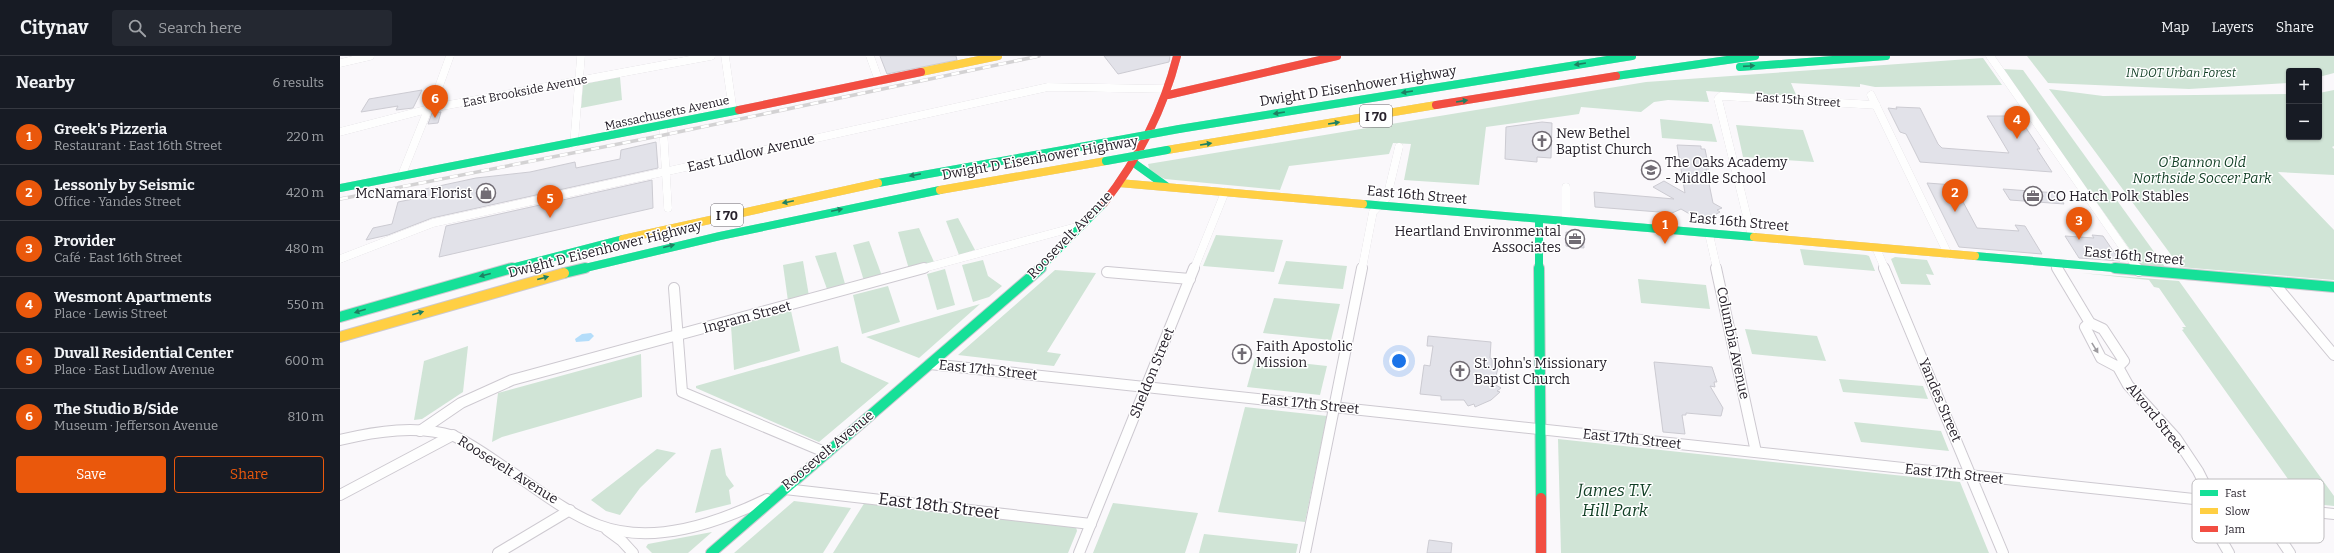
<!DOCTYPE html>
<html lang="en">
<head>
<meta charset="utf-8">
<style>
  :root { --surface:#171b24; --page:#242831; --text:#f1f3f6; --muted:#9ea1a6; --line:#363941; --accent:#ea580c }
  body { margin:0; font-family:Bitter,serif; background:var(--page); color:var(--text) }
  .controls { position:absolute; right:12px; top:12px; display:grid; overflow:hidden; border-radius:4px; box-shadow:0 1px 3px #0004 }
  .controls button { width:36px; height:36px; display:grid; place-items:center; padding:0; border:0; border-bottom:1px solid var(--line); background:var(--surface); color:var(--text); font:20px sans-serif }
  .you { position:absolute; left:1059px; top:305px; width:14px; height:14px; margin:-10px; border:3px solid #fff; border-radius:50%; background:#1a73e8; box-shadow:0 0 0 6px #1a73e833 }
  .badge { display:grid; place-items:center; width:26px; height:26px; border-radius:50%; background:var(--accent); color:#fff; font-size:13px; font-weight:700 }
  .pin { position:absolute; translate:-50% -33px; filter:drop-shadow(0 1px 2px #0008) }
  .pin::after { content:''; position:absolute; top:21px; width:14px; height:12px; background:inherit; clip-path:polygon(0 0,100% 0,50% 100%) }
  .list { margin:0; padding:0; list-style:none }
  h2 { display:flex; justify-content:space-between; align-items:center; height:52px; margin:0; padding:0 16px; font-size:17px }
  h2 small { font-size:13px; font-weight:400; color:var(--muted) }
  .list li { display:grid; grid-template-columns:26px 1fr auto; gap:12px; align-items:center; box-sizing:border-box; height:56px; padding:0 16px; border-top:1px solid var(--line) }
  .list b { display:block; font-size:15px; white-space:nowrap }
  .list p { margin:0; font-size:13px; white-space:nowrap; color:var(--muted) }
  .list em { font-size:13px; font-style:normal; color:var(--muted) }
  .actions { display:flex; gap:8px; padding:12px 16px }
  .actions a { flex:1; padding:9px 0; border:1px solid var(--accent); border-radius:4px; text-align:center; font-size:14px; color:var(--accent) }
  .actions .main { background:var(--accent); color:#fff }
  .icon { flex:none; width:22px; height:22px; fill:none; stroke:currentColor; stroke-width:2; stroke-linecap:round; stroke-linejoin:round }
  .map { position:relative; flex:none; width:1994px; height:497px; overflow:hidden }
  header { display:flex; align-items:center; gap:24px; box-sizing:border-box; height:56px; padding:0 20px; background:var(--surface); border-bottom:1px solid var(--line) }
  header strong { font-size:19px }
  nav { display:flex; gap:22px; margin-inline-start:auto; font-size:14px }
  .search { width:280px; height:36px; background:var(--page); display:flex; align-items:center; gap:10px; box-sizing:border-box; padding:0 14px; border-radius:4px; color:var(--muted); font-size:15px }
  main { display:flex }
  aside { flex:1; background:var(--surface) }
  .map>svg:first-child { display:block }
</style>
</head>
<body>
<header>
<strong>Citynav</strong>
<div class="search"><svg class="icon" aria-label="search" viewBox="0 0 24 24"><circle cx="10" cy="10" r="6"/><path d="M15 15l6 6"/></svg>Search here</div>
<nav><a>Map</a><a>Layers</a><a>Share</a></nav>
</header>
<main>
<aside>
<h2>Nearby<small>6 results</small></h2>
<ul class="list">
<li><span class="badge">1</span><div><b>Greek's Pizzeria</b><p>Restaurant · East 16th Street</p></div><em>220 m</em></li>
<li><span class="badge">2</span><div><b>Lessonly by Seismic</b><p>Office · Yandes Street</p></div><em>420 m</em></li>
<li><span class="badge">3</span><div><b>Provider</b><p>Café · East 16th Street</p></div><em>480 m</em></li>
<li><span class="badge">4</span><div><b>Wesmont Apartments</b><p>Place · Lewis Street</p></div><em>550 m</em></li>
<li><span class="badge">5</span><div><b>Duvall Residential Center</b><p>Place · East Ludlow Avenue</p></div><em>600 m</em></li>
<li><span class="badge">6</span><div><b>The Studio B/Side</b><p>Museum · Jefferson Avenue</p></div><em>810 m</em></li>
</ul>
<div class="actions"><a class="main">Save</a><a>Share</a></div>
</aside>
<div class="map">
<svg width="1994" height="497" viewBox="0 0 1994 497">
  <rect width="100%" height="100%" fill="#faf8fb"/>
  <g fill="#d0e4d6">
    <polygon points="1687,0 1994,0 1994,17 1979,21 1979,15 1949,15 1949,27 1849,33 1708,27"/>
    <polygon points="1643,2 1662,29 1535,31 1520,28 1520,31 1451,27 1457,41 1366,35 1369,46 1328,44 1314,46 1301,56 1241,51 1239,58 1146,71 1139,129 1064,124 1071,88 1053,87 1049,98 949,110 940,134 825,123 810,116 808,108 1306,26"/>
    <polygon points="1662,13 1683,14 1825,211 1801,209"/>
    <polygon points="280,21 282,44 241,52 243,28"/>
    <polygon points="1709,33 1763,40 1949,38 1949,81 1979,81 1979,37 1994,34 1994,90 1992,91 1994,93 1994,119 1938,116 1994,174 1994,224 1840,211"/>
    <polygon points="1320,63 1372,68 1377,86 1322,82"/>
    <polygon points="1396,69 1463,74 1474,106 1403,101"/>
    <polygon points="618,162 635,194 619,199 606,165"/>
    <polygon points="579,172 594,206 569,213 558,176"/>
    <polygon points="876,179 943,184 934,216 863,210"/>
    <polygon points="529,185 542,220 524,225 513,189"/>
    <polygon points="1460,193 1526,199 1529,200 1535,215 1464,209"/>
    <polygon points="496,196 505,228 487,233 475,200"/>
    <polygon points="1555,201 1587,204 1594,219 1586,218 1591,229 1561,228 1551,203"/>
    <polygon points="643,204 648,220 662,230 649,241 633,246 622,209"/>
    <polygon points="463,205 469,240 448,245 443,209"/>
    <polygon points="946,205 1007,210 1003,233 938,228"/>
    <polygon points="605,213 615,249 597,254 587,218"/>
    <polygon points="715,214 756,217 707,296 721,298 714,310 618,299"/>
    <polygon points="1741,217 1839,225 1994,440 1994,450 1965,447 1842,274 1844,273 1842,271 1846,271 1819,232 1814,231 1809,224"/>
    <polygon points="1298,223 1366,229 1370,253 1301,247"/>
    <polygon points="548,230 560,266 522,278 513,239"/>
    <polygon points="934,242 1000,248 991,284 923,277"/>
    <polygon points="640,248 579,302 526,281"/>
    <polygon points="451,255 460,295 394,314 391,270"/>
    <polygon points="1405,273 1477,280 1486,305 1412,298"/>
    <polygon points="128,290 123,336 82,363 74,364 84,305"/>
    <polygon points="498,290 501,306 549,327 479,386 356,332 356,330"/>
    <polygon points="301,298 302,341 162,381 152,386 158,337"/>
    <polygon points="915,302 987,310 980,339 907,331"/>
    <polygon points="1499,323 1583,330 1588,343 1503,336"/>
    <polygon points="905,351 987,360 965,466 878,456"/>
    <polygon points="1514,366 1601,375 1609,395 1521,386"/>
    <polygon points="1218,383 1620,426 1649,497 1221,497"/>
    <polygon points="381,392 386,419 394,430 389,434 391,448 355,457 371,394"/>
    <polygon points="317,393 336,397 300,432 280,459 266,455 251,444"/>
    <polygon points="454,445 511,452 483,497 394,497"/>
    <polygon points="525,446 736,471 737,475 728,497 493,497"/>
    <polygon points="773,447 858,457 845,497 753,497"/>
    <polygon points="372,476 348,497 312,497 306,491 308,488"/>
    <polygon points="864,478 958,488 956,497 859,497"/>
  </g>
  <polygon fill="#b4ddfa" points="251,277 254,280 249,285 236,286 235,283 242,278"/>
  <g fill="#e2e2e9" stroke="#cccbd2">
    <polygon points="540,0 616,0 617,4 547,18"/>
    <polygon points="764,0 830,0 829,6 778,18"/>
    <polygon points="82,34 73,52 56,54 58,50 21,56 29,43"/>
    <polygon points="1556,51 1580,52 1598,88 1602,92 1669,97 1647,60 1670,60 1673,65 1682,66 1700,93 1697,93 1712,116 1580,106 1566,78 1560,76 1548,52 1557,53"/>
    <polygon points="101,56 98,67 88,68 92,57"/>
    <polygon points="1202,66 1212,67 1211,102 1197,101 1197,106 1165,103 1166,71"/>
    <polygon points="316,86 318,112 92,162 48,179 26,184 33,172 52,168 58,146 83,141 85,133 136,122 190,116 235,106 236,112 280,103 281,94"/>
    <polygon points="1337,89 1361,90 1361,93 1365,93 1369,113 1366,113 1373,147 1382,152 1377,154 1380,156 1367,163 1365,161 1360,164 1341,153 1332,157 1255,151 1254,136 1334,143 1313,131 1324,125 1345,137"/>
    <polygon points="312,124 313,152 99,201 106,170"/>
    <polygon points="1587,127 1614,129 1637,172 1679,175 1675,169 1685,170 1702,198 1619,191"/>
    <polygon points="1663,133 1717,137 1724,148 1670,144"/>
    <polygon points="1226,176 1243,180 1244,192 1226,190"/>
    <polygon points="1752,179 1763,180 1780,205 1739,202 1725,180 1754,182"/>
    <polygon points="1088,280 1151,286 1150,302 1152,303 1152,312 1158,312 1154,328 1161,332 1157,335 1160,336 1151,344 1135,351 1134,348 1128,350 1124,344 1101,344 1101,340 1080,338 1084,309 1090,310 1093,290 1087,290"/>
    <polygon points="1314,306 1372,311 1377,326 1374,326 1375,331 1370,330 1383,352 1381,360 1346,357 1346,359 1342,359 1345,378 1323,376"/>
    <polygon points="1089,484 1112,487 1111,497 1087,497"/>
  </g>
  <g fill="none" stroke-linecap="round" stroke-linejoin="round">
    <g stroke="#cdc9d0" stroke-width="8">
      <g id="street-far1">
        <polyline points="385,0 393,55"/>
        <polyline points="530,0 539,25"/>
        <polyline points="1650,0 1798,213"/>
        <polyline points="0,7 30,0"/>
        <polyline points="1531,39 1608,198"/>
        <polyline points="323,70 328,152"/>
        <polyline points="0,76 92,52 371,0"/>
        <polyline points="234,88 241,0"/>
        <polyline points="61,121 87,56 93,47 110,0"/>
        <polyline points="1226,131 1226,166"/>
        <polyline points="1369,178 1377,213"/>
        <polyline points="1412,181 1378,43 1381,40 1536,49"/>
        <polyline points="1536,192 1545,213"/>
        <polyline points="0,203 93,167 708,31 830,33"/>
        <polyline points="1714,207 1718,213"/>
        <polyline points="581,213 743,169"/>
        <polyline points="854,213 885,136"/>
        <polyline points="1022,213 1033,156 1047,141 1059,91"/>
      </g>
    </g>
    <g stroke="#cdc9d0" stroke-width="12">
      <g id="street">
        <polyline points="1376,212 1416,396"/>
        <polyline points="1544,212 1663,497"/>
        <polyline points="1717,212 1750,267 1763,273 1784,305 1778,311"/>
        <polyline points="1797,212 1799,215"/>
        <polyline points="767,216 850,223"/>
        <polyline points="1933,226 1994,299"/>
        <polyline points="334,232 342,336 487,397"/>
        <polyline points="1750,267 1745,271 1761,302 1778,311 1788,329 1836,382 1858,415 1867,433 1863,452 1889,497"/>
        <polyline points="590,308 1994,458"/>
        <polyline points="80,375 121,347 172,324 584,212"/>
        <path d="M0 384C37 375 77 369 114 380 135 390 153 404 173 417 200 435 227 457 258 469 313 490 377 467 427 443"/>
        <polyline points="445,433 751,468"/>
        <polyline points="0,439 113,379"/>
        <polyline points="1919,451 1950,497"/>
        <polyline points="267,474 282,485 293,497"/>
        <polyline points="158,497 230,454"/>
        <polyline points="739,497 854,212"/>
        <polyline points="965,497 1022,212"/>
      </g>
    </g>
    <g stroke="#cdc9d0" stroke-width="8">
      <g id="fast-far1">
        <polyline points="1400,11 1546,0"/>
        <polyline points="1276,20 1415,0"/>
        <polyline points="839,73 1292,0"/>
        <polyline points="794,107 826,130"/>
        <polyline points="538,127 779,84"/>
        <polyline points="0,132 399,54"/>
        <polyline points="1023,148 1414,181"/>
        <polyline points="1199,163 1199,213"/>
        <polyline points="1635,200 1786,213"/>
        <polyline points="168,213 283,183"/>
        <polyline points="241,213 380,180 600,134"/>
        <polyline points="699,213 764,147"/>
      </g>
    </g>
    <g stroke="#cdc9d0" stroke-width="12">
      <g id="fast">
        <polyline points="1199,212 1201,442"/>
        <polyline points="1775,212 1994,231"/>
        <polyline points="224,217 245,212"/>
        <polyline points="0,261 172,212"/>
        <polyline points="371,497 701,212"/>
      </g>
    </g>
    <g stroke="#cdc9d0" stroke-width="8">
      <g id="slow-far1">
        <polyline points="581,16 658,0"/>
        <polyline points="827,94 1096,49"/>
        <polyline points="779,127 1023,148"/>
        <polyline points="600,134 766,105"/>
        <polyline points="1414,181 1635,200"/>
        <polyline points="283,183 538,127"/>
      </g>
    </g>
    <g stroke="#cdc9d0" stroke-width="12">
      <polyline id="slow" points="0,281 224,217"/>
    </g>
    <g stroke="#cdc9d0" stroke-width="8">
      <g id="jam-far1">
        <polyline points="828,39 997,0"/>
        <polyline points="1096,49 1276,20"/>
        <polyline points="399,54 581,16"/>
        <path d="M764 147C799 102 823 55 837 0"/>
      </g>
    </g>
    <g stroke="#cdc9d0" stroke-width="12">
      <polyline id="jam" points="1201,442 1201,497"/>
    </g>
    <use href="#street-far1" stroke="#fefefe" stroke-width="8"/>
    <use href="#street" stroke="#fefefe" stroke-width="10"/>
    <use href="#fast-far1" stroke="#16e098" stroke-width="8"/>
    <use href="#fast" stroke="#16e098" stroke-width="10"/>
    <use href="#slow-far1" stroke="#ffcf43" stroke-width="8"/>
    <use href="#slow" stroke="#ffcf43" stroke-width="10"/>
    <use href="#jam-far1" stroke="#f24e42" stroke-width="8"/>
    <use href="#jam" stroke="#f24e42" stroke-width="10"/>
    <g stroke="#d3d2d3" stroke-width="3.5">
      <polyline id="rail" points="0,143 324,79 699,0"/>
    </g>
    <use href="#rail" stroke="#fff" stroke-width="2.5" stroke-dasharray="8" stroke-linecap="butt"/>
    <g stroke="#d6d5d7" stroke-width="8" stroke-linecap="butt">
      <g id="fast-bridge">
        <polyline points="779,84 839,73"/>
        <polyline points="766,105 827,94"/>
      </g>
    </g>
    <use href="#fast-bridge" stroke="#16e098" stroke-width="8"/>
  </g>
  <defs><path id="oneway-solid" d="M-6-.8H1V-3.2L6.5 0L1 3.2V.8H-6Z"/></defs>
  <g fill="#1e8062">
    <use href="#oneway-solid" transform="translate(1240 8) rotate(171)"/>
    <use href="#oneway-solid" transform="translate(1409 10) rotate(-4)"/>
    <use href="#oneway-solid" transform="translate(1067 36) rotate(171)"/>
    <use href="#oneway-solid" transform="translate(1122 45) rotate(-9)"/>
    <use href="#oneway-solid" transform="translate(939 57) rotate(171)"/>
    <use href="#oneway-solid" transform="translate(994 67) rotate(-9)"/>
    <use href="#oneway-solid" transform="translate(866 88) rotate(-9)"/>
    <use href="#oneway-solid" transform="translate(575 119) rotate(169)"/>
    <use href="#oneway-solid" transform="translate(448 146) rotate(168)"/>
    <use href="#oneway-solid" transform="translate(497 154) rotate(-12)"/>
    <use href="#oneway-solid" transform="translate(329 190) rotate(-14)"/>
    <use href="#oneway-solid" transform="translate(145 219) rotate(165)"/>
    <use href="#oneway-solid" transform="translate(203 222) rotate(-15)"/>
    <use href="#oneway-solid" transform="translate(20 255) rotate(163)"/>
    <use href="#oneway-solid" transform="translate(78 257) rotate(-16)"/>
  </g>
  <use fill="#9d9b9f" href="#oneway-solid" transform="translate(1755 292) rotate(58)"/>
  <defs>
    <g id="church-ring" transform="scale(1)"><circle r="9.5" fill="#fff" stroke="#716c74" stroke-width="1.5"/><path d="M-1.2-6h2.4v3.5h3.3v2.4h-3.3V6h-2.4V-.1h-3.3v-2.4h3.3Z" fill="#716c74"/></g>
    <g id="school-ring" transform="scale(1)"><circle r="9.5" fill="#fff" stroke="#716c74" stroke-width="1.5"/><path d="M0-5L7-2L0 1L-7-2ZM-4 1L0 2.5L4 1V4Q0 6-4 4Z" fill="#716c74"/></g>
    <g id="shop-ring" transform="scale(1)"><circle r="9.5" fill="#fff" stroke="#716c74" stroke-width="1.5"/><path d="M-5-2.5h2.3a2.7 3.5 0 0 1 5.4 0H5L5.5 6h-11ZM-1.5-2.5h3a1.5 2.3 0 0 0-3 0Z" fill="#716c74"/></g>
    <g id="office-ring" transform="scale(1)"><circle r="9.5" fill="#fff" stroke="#716c74" stroke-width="1.5"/><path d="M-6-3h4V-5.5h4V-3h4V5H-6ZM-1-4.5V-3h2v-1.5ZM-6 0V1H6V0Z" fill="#716c74"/></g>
  </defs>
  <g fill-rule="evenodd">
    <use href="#church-ring" x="1202" y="85"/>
    <use href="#school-ring" x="1311" y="114"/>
    <use href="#shop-ring" x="146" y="137"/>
    <use href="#office-ring" x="1693" y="140"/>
    <use href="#office-ring" x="1235" y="183"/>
    <use href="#church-ring" x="902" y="298"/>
    <use href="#church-ring" x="1120" y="315"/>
  </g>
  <g text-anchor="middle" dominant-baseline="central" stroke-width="3" stroke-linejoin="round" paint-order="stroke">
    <g font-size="12" font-style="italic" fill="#103e24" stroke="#fff">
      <text x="1841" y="17">INDOT Urban Forest</text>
    </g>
    <g font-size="12" fill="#27212b" stroke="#fff">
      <text transform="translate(185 35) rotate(-11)">East Brookside Avenue</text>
      <text transform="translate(1458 44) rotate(4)">East 15th Street</text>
      <text transform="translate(327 57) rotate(-12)">Massachusetts Avenue</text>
    </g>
    <g fill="#fff" stroke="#68646b" stroke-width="1">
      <rect x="1020" y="49" width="32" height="22" rx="3"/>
      <rect x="371" y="148" width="32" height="22" rx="3"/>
    </g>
    <g font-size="13" font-weight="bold" fill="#27212b">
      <text x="1036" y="60">I 70</text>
      <text x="387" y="159">I 70</text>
    </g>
    <g font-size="14" fill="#27212b" stroke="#fff">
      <text transform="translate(1018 30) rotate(-9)">Dwight D Eisenhower Highway</text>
      <text transform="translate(411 97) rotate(-13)">East Ludlow Avenue</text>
      <text transform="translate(700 102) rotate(-10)">Dwight D Eisenhower Highway</text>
      <text transform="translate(1077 139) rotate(5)">East 16th Street</text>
      <text transform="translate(1399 166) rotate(5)">East 16th Street</text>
      <text transform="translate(730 179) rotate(-46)">Roosevelt Avenue</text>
      <text transform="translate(265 193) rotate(-14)">Dwight D Eisenhower Highway</text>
      <text transform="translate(1794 200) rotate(5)">East 16th Street</text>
      <text transform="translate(407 261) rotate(-15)">Ingram Street</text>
      <text transform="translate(1393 287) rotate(78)">Columbia Avenue</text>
      <text transform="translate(648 314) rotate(6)">East 17th Street</text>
      <text transform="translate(812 317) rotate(-68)">Sheldon Street</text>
      <text transform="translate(1600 344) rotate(67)">Yandes Street</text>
      <text transform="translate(970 348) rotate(6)">East 17th Street</text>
      <text transform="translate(1816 362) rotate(51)">Alvord Street</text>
      <text transform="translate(1292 383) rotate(6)">East 17th Street</text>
      <text transform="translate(488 394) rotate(-40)">Roosevelt Avenue</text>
      <text transform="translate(168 414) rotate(32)">Roosevelt Avenue</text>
      <text transform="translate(1614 418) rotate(6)">East 17th Street</text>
    </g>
    <g font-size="14" fill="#27212b" stroke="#fff" text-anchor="start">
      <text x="1216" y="77">New Bethel<tspan x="1216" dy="16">Baptist Church</tspan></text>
      <text x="1325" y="106">The Oaks Academy<tspan x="1325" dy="16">- Middle School</tspan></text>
      <text x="132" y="137" text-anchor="end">McNamara Florist</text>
      <text x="1707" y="140">CO Hatch Polk Stables</text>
      <text x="1221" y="175" text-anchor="end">Heartland Environmental<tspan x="1221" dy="16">Associates</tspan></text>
      <text x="916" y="290">Faith Apostolic<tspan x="916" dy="16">Mission</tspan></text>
      <text x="1134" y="307">St. John's Missionary<tspan x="1134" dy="16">Baptist Church</tspan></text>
    </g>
    <g font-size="14" font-style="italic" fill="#103e24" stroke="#fff">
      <text x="1862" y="106">O'Bannon Old<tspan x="1862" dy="16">Northside Soccer Park</tspan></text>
    </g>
    <g font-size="17" font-style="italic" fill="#103e24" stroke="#fff">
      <text x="1275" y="434">James T.V.<tspan x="1275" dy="20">Hill Park</tspan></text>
    </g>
    <g font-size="17" fill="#27212b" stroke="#fff">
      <text transform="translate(599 450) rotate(7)">East 18th Street</text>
    </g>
  </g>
  <rect x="1852" y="423" width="132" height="64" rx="6" fill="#fff" stroke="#bebcbf" stroke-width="1"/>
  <rect x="1860" y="434" width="18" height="6" fill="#16e098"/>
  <rect x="1860" y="452" width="18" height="6" fill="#ffcf43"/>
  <rect x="1860" y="470" width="18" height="6" fill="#f24e42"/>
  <g font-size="11" fill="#27212b">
    <text x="1885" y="441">Fast</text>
    <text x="1885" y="459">Slow</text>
    <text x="1885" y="477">Jam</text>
  </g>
</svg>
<div class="controls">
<button>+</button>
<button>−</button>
</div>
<div class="you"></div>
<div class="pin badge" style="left:1325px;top:188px">1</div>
<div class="pin badge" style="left:1615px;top:156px">2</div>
<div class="pin badge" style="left:1739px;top:184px">3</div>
<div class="pin badge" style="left:1677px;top:83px">4</div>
<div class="pin badge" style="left:210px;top:162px">5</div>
<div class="pin badge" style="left:95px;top:62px">6</div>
</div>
</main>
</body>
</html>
